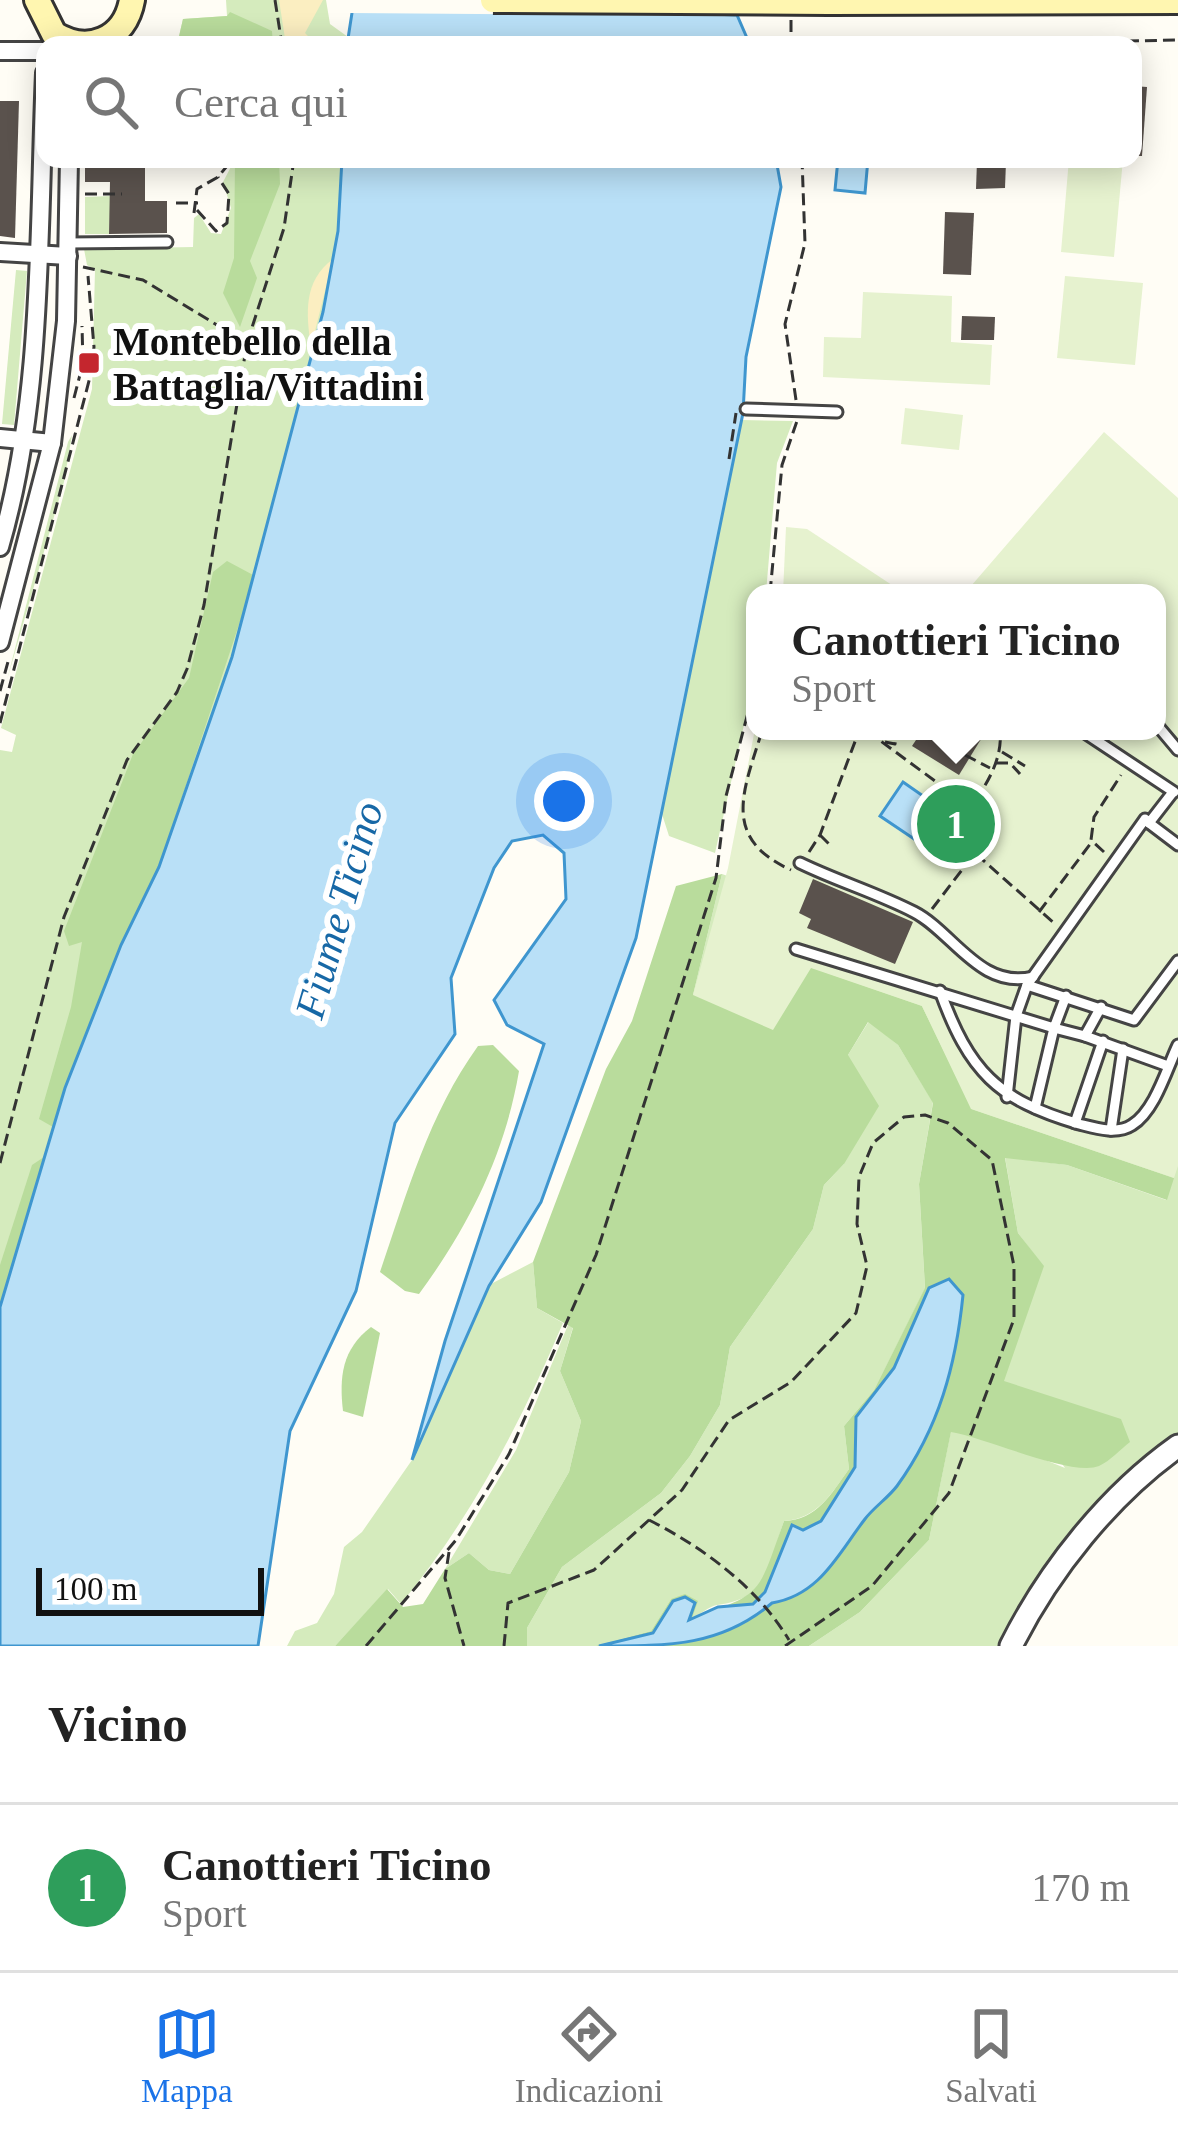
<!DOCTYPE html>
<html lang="it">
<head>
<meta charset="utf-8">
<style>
  :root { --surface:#fff; --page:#f2f2f2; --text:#222; --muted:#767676; --line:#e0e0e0; --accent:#1a73e8 }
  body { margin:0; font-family:Georgia,serif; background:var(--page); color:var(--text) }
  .scale { position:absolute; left:36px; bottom:30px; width:228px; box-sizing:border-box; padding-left:12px; border:6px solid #111; border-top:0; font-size:33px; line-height:42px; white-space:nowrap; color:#111; -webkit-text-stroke:9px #fff; paint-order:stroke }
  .you { position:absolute; left:564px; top:801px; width:42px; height:42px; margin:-30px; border:9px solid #fff; border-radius:50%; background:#1a73e8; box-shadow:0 0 0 18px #1a73e833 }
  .badge { display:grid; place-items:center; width:78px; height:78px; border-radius:50%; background:var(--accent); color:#fff; font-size:39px; font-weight:700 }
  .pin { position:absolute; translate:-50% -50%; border:6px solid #fff; box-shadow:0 3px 12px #0006 }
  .popup { position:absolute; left:746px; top:584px; width:420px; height:156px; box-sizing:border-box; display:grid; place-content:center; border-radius:24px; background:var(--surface); filter:drop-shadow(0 3px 9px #0005); font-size:39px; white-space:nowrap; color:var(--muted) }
  .popup b { font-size:45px; color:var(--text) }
  .popup::after { content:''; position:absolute; left:50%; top:100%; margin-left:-24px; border:24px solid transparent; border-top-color:var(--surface) }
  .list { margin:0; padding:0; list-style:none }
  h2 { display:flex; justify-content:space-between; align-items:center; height:156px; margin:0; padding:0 48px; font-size:51px }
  h2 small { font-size:39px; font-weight:400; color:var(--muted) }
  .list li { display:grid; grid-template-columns:78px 1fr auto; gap:36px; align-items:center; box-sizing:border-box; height:168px; padding:0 48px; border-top:3px solid var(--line) }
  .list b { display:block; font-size:45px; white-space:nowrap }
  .list p { margin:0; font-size:39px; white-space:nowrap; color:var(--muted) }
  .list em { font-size:39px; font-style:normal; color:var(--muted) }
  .icon { flex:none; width:66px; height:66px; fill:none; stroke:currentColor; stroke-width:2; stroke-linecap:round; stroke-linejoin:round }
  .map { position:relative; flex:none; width:1178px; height:1646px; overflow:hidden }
  .search { position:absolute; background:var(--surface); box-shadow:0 6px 30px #0003; left:36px; right:36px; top:36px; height:132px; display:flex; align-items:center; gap:30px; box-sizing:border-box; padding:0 42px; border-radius:24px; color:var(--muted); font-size:45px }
  .sheet { height:324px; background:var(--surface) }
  nav { display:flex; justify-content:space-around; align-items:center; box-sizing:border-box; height:168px; border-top:3px solid var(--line); background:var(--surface); font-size:33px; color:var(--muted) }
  nav a { display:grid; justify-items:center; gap:6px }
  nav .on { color:var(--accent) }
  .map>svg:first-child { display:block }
</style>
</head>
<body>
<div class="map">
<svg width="1178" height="1646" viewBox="0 0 1178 1646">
  <rect width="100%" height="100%" fill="#fffdf5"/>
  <g fill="#d5ebbd">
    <polygon points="226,0 326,0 330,24 348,37 347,45 177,45 183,19 227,16"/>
    <polygon points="235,159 342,159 338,231 322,312 232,657 0,1307 0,750 12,752 16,735 1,728 92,389 95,270 87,265 84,249 193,247 194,218 199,214 211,233 221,234 231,208 223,182"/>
    <polygon points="111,196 109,234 85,234 85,197"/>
    <polygon points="16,270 27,271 14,425 2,424"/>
    <polygon points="742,420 793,421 777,463 766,593 755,593 751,694 715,853 669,836 661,811"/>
    <polygon points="72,435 64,482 7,680 68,442"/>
    <polygon points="722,874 761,888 815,964 1178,1061 1178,1438 1044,1578 1000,1646 809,1646 860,1612 929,1540 951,1431 993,1439 1065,1468 1003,1381 1043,1266 1018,1233 1005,1157 1067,1165 1166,1200 1173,1178 971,1109 922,1006 693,995"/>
    <path d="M869 1021 898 1045 933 1102 919 1184 925 1289 874 1390 844 1426 849 1469C831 1494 817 1519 784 1521 767 1568 770 1598 717 1605 709 1606 699 1616 690 1618L671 1599 651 1631 595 1646H527V1628L562 1567 661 1493 690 1456 720 1405 730 1347 813 1229 824 1185 844 1164 848 1055Z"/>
    <path d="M533 1262 537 1308 563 1323C520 1425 471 1518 401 1604L388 1589 335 1646H287L295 1631 317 1623 334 1594 344 1547 362 1532 412 1460 489 1285Z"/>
    <polygon points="568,1325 573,1327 560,1371 581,1421 569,1472 510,1574 489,1570 469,1553 445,1569 516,1450"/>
  </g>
  <g fill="#b9dc9c">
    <polygon points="230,12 272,31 273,45 177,45 183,19 227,16"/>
    <polygon points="235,159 279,159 280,184 250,261 257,278 240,327 223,293 234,258"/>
    <polygon points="227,561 255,576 159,867 121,945 53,1127 39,1119 71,1007 82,942 69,946 64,931 133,754 189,678 213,572"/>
    <path d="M722 874 693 995 810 967 922 1006 972 1109 1174 1178 1167 1200 1067 1165 1005 1158 1018 1233 1044 1266 1004 1381 1121 1419 1130 1442C1121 1449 1110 1461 1099 1466 1072 1477 987 1438 951 1432L929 1540 860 1612 809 1646H595L651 1631 671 1599 685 1594 698 1601 692 1618C765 1593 757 1595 784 1521 817 1520 831 1494 849 1469L844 1426 874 1390 925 1288 919 1184 933 1103 898 1045 868 1022 848 1055 879 1106 844 1164 824 1185 813 1229 730 1347 720 1405 690 1456 661 1493 562 1567 527 1628V1646H335L387 1589 403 1607 423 1604 445 1569 469 1553 489 1570 510 1574 569 1472 581 1421 560 1371 573 1328 537 1308 533 1262 606 1069 632 1021 676 886Z"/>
    <path d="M493 1045 519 1071C505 1154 469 1226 419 1294L405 1291 380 1272C407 1193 429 1114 478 1046Z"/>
    <polygon points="44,1157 4,1297 0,1307 0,1265 32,1165"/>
    <path d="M371 1327 380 1333 363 1417 343 1411C339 1377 342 1349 371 1327Z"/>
  </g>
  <g fill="#fbeec1">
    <polygon points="279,0 323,0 305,33 317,45 286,45"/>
    <path d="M333 259 311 347C306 314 303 281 333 259Z"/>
  </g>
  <g fill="#e6f2cf">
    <polygon points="1069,159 1123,159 1114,257 1061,252"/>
    <polygon points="1065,276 1143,283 1135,365 1057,358"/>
    <polygon points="863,292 952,296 951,342 992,345 990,385 823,377 824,337 861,338"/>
    <polygon points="905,408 963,415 959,450 901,444"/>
    <polygon points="1104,432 1178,498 1178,1166 1174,1178 971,1109 922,1006 811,968 773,1030 693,995 728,868 755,729 1157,731 1157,593 965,593"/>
    <polygon points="786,527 807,529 904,593 783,593"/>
  </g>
  <g fill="#b9e0f7" stroke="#3f96cf" stroke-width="3">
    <polygon points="354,0 737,15 750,45 347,45"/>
    <polygon points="342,159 776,159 781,187 746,357 743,413 636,938 541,1202 489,1286 412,1460 445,1341 544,1044 507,1025 494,1000 566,899 564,853 543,835 512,841 494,868 451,978 455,1034 395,1123 356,1291 290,1431 258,1646 0,1646 0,1307 65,1088 121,945 159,867 232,657 323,312 338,231"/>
    <polygon points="838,159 868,159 865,193 835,190"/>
    <polygon points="903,782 949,814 926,847 880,816"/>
    <path d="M949 1279 963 1295C956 1365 939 1428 897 1486 888 1498 874 1507 865 1519 838 1554 820 1595 772 1603 721 1646 671 1646 599 1646L653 1633 673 1601 685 1597 695 1603 689 1620 718 1607 753 1604 765 1592 792 1525 803 1530 821 1521 855 1467 856 1417 894 1368 929 1288Z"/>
  </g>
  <polygon fill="#fffdf5" points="348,0 748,0 744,16 348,13"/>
  <g fill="#5a524d">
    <polygon points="1133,86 1147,87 1142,156 1133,156"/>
    <polygon points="0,101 19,101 15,238 0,236"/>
    <polygon points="85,159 145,159 145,201 167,201 167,233 109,234 110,182 85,182"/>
    <polygon points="977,161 1006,162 1005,188 976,189"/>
    <polygon points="945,212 974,213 971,275 943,274"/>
    <polygon points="962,316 995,317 994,340 961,340"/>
    <polygon points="922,731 986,731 959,775 912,746"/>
    <polygon points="813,879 913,922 895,964 807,928 811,919 799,913"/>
  </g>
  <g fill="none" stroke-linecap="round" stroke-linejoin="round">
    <g stroke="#444" stroke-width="15">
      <g id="service">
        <polyline points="68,243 167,242"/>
        <polyline points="746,409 837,412"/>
        <polyline points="1157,725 1178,750"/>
        <polyline points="1082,731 1174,792"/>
        <polyline points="1173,792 1149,823 1145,819 1027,985 1134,1020 1178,961"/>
        <polyline points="1149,823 1178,845"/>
        <path d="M800 863C837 881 877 893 914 912 953 932 980 990 1033 977"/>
        <polyline points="796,949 1054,1028 1066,996"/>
        <path d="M940 991C969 1071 997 1100 1079 1124 1095 1128 1117 1135 1132 1125 1155 1111 1167 1068 1178 1045"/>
        <polyline points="1085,1036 1168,1066"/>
        <polyline points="1007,1097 1016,1016 1027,985"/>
        <polyline points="1035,1108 1054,1028 1085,1036 1101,1007"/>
        <polyline points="1075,1123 1103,1041"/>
        <polyline points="1111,1130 1123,1049"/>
      </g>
    </g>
    <g stroke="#444" stroke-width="22">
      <g id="minor">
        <polyline points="0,51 45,51"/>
        <polyline points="0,252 68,256"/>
        <polyline points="0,438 52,443"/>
        <path d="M0 547C44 396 38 229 45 73"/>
        <polyline points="0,642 52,443 66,321 69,159"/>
      </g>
    </g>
    <g stroke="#444" stroke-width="27">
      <path id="tertiary" d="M1011 1646C1049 1570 1109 1495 1178 1446"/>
    </g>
    <g stroke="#333" stroke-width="30">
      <g id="secondary">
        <path d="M37 0 54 34C88 55 125 40 132 0"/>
        <polyline points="829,2 1178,1"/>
      </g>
    </g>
    <g stroke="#333" stroke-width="3" stroke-dasharray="12 6" stroke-linecap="butt">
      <polyline points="275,0 282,45"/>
      <polyline points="791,20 791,45"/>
      <polyline points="947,45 1178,40"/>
      <polyline points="85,194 122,194"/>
      <polyline points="176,203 198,203"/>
      <polyline points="197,210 216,231 227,223 229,194 218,177"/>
      <polyline points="194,213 197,189 218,177 232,160"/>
      <polyline points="83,267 143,280 245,342"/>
      <polyline points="74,398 83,363 82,326"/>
      <polyline points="796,400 785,324 805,243 802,159"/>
      <polyline points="729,459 736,413"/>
      <polyline points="770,593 782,465 797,421"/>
      <polyline points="0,691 9,658"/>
      <polyline points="0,723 90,377 94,347 88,276"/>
      <path d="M762 731C743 792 721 838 791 870"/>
      <polyline points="867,731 969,806"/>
      <polyline points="885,742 895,744 897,731"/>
      <polyline points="1002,752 1025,766"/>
      <polyline points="965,755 990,768"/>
      <polyline points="996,763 1010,763 1020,774"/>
      <polyline points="820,835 830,845"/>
      <polyline points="809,852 820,835 859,731"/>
      <path d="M974 852 950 834C972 805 1004 769 1000 731"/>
      <polyline points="1104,852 1091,840 1094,817 1121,775"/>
      <polyline points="932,909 975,853 1054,923"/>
      <polyline points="1039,912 1091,843"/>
      <polyline points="0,1163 64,917 127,760 177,692 187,669 204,605 247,343 284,228 294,159"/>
      <path d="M649 1520C704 1548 757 1587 789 1640"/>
      <polyline points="449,1552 445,1578 464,1646"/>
      <polyline points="366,1646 456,1540 509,1454 596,1255 716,878 726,796 755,686"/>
      <polyline points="504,1646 508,1603 594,1570 682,1490 729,1420 791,1382 856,1313 867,1266 857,1224 859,1177 873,1143 904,1117 925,1115 948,1123 992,1160 1014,1266 1014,1319 949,1493 872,1586 785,1646"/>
    </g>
    <use href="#service" stroke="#fff" stroke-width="9"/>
    <use href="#minor" stroke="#fff" stroke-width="16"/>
    <use href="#tertiary" stroke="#fff" stroke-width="21"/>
    <use href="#secondary" stroke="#fff6b0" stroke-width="24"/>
    <g stroke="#333" stroke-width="30" stroke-linecap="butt">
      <polyline id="secondary-bridge" points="493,0 829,2"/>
    </g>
    <use href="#secondary-bridge" stroke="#fff6b0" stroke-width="24"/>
  </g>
  <rect fill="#c4262e" stroke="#fff" stroke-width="4.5" x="77" y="351" width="24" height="24" rx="6"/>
  <g text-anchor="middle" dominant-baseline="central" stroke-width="12" stroke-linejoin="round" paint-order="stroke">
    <g font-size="39" font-weight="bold" fill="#111" stroke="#fff" text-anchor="start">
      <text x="113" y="341">Montebello della<tspan x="113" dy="45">Battaglia/Vittadini</tspan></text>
    </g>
    <g font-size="42" font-style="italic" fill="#1768a6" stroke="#fff">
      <text transform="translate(339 910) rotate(-74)">Fiume Ticino</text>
    </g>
  </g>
</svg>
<div class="scale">100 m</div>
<div class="you"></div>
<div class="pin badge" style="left:956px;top:824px;background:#2e9e5b">1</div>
<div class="popup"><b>Canottieri Ticino</b>Sport</div>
<div class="search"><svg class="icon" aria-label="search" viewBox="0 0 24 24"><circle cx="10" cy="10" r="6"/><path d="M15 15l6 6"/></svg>Cerca qui</div>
</div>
<section class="sheet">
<h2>Vicino<small></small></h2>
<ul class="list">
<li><span class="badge" style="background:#2e9e5b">1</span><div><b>Canottieri Ticino</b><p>Sport</p></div><em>170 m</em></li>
</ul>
</section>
<nav>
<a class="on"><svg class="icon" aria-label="map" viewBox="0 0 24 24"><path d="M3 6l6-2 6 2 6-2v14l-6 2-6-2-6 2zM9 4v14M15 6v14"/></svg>Mappa</a>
<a><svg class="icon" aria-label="directions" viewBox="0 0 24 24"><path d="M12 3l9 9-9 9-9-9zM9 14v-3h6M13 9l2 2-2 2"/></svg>Indicazioni</a>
<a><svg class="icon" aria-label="saved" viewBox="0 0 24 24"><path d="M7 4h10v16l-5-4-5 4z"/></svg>Salvati</a>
</nav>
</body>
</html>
